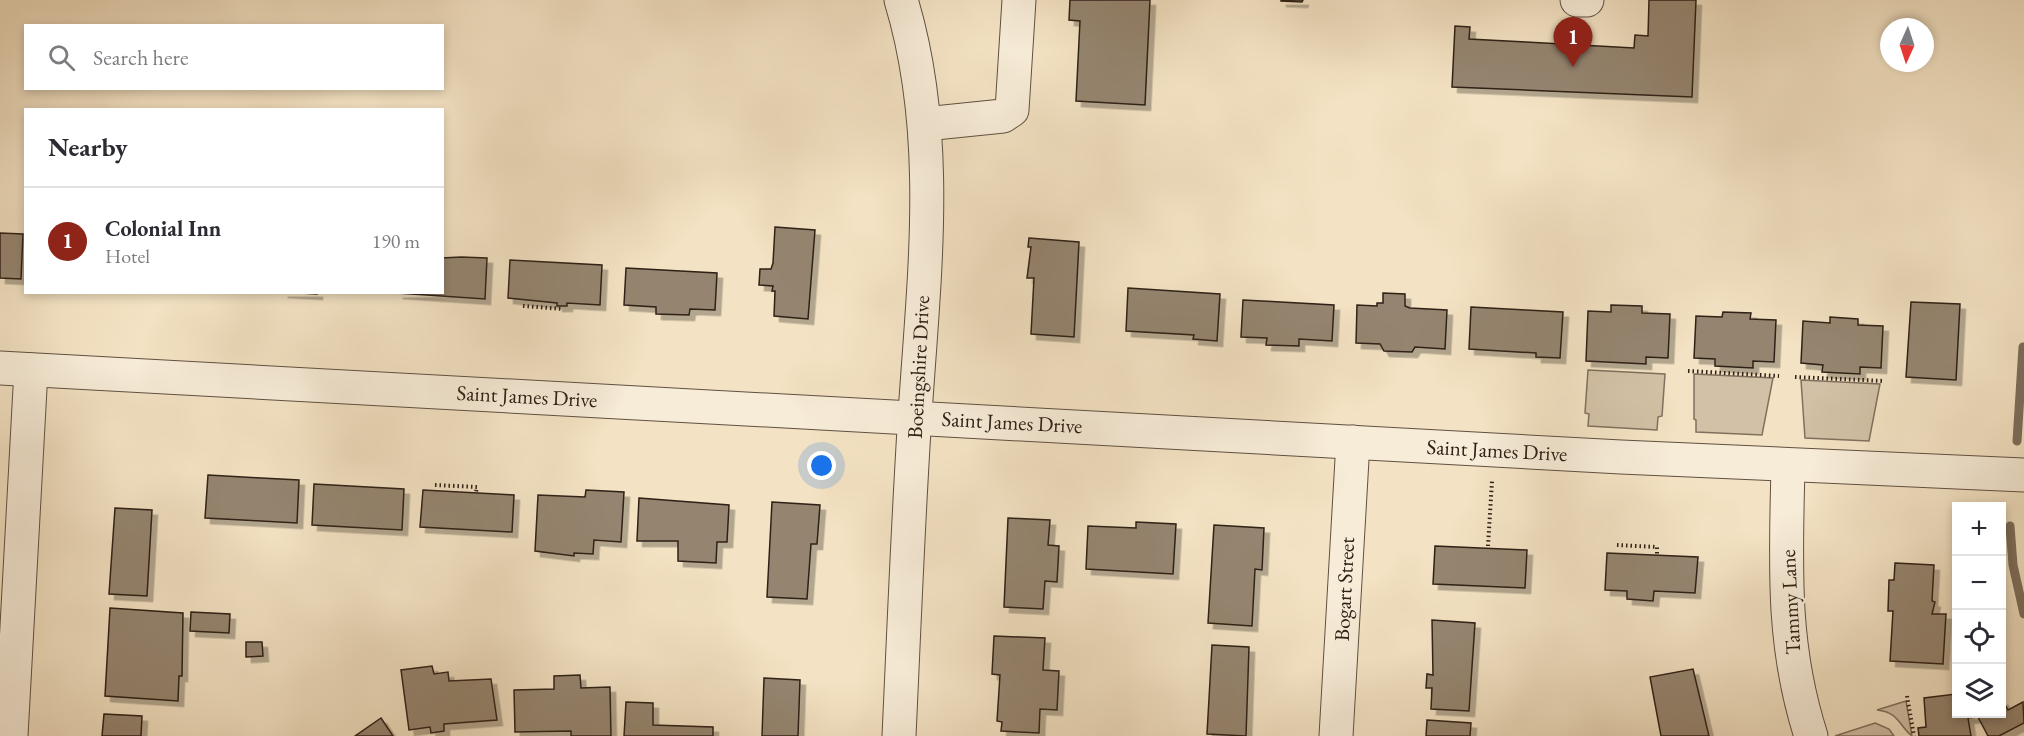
<!DOCTYPE html>
<html lang="en">
<head>
<meta charset="utf-8">
<style>
  :root { --surface:#fff; --page:#f2f2f3; --text:#2b2b33; --muted:#7c7c81; --line:#e1e1e2; --accent:#8f2418 }
  body { margin:0; font-family:"EB Garamond",serif; background:var(--page); color:var(--text) }
  .controls { position:absolute; right:18px; bottom:18px; display:grid; overflow:hidden; border-radius:0px; box-shadow:0 3px 9px #0003 }
  .controls button { width:54px; height:54px; display:grid; place-items:center; padding:0; border:0; border-bottom:2px solid var(--line); background:var(--surface); color:var(--text); font:30px sans-serif }
  .compass { position:absolute; left:1880px; top:18px; width:54px; height:54px; border-radius:50%; background:var(--surface); box-shadow:0 3px 9px #0003; rotate:183deg }
  .you { position:absolute; left:822px; top:466px; width:21px; height:21px; margin:-15px; border:4px solid #fff; border-radius:50%; background:#1a73e8; box-shadow:0 0 0 9px #1a73e833 }
  .badge { display:grid; place-items:center; width:39px; height:39px; border-radius:50%; background:var(--accent); color:#fff; font-size:20px; font-weight:700 }
  .pin { position:absolute; translate:-50% -50px; filter:drop-shadow(0 2px 3px #0008) }
  .pin::after { content:''; position:absolute; top:32px; width:21px; height:18px; background:inherit; clip-path:polygon(0 0,100% 0,50% 100%) }
  .list { margin:0; padding:0; list-style:none }
  h2 { display:flex; justify-content:space-between; align-items:center; height:78px; margin:0; padding:0 24px; font-size:26px }
  h2 small { font-size:20px; font-weight:400; color:var(--muted) }
  .list li { display:grid; grid-template-columns:39px 1fr auto; gap:18px; align-items:center; box-sizing:border-box; height:108px; padding:0 24px; border-top:2px solid var(--line) }
  .list b { display:block; font-size:22px; white-space:nowrap }
  .list p { margin:0; font-size:20px; white-space:nowrap; color:var(--muted) }
  .list em { font-size:20px; font-style:normal; color:var(--muted) }
  .icon { flex:none; width:33px; height:33px; fill:none; stroke:currentColor; stroke-width:2; stroke-linecap:round; stroke-linejoin:round }
  .map { position:relative; flex:none; width:2024px; height:736px; overflow:hidden }
  .search { position:absolute; background:var(--surface); box-shadow:0 3px 9px #0003; left:24px; top:24px; width:420px; height:66px; display:flex; align-items:center; gap:15px; box-sizing:border-box; padding:0 21px; border-radius:0px; color:var(--muted); font-size:22px }
  .panel { position:absolute; background:var(--surface); box-shadow:0 3px 9px #0003; left:24px; top:108px; width:420px; height:186px; border-radius:0px }
  .map>svg:first-child { display:block }
</style>
</head>
<body>
<div class="map">
<svg width="2024" height="736" viewBox="0 0 2024 736">
  <defs>
    <filter id="shadow"><feDropShadow dx="5.5" dy="5.5" stdDeviation="0" flood-color="#0004"/></filter>
  </defs>
  <rect width="100%" height="100%" fill="#f3e2c3"/>
  <filter id="stains"><feTurbulence type="fractalNoise" baseFrequency=".00333" numOctaves="4"/><feColorMatrix values="0 0 0 0 .2 0 0 0 0 .09 0 0 0 0 .02 0 0 0 .5 -.17"/></filter>
  <radialGradient id="worn" r=".72"><stop offset=".6" stop-color="#630" stop-opacity="0"/><stop offset="1" stop-color="#630" stop-opacity=".3"/></radialGradient>
  <g fill="#d2c1a6" stroke="#80705e" stroke-width="1.5">
    <polygon points="1588,370 1665,374 1662,416 1658,417 1657,430 1588,426 1589,414 1585,413"/>
    <polygon points="1694,374 1773,378 1762,435 1696,432 1696,420 1694,419"/>
    <polygon points="1801,380 1880,384 1869,441 1805,438"/>
    <path d="M1906 701 1912 736C1899 726 1899 712 1877 710Z"/>
    <polygon points="1875,723 1889,729 1894,736 1835,736"/>
  </g>
  <g fill="none" stroke-linecap="round" stroke-linejoin="round">
    <g stroke="#7c6d5b" stroke-width="9">
      <polyline points="2017,441 2023,347"/>
      <polyline points="2010,526 2013,565 2024,614"/>
    </g>
  </g>
  <g fill="#958570" stroke="#2f2017" stroke-width="1.5" filter="url(#shadow)">
    <polygon points="1070,0 1150,0 1145,105 1076,101 1080,21 1069,20"/>
    <polygon points="1281,0 1303,0 1302,2 1281,1"/>
    <polygon points="1649,0 1696,0 1692,97 1452,87 1455,26 1470,27 1469,39 1634,48 1635,35 1648,36"/>
    <polygon points="775,227 815,230 808,319 774,316 775,291 772,291 773,286 759,285 760,269 771,269 773,263"/>
    <polygon points="0,233 23,234 21,279 0,278"/>
    <polygon points="1029,238 1079,242 1074,337 1031,334 1034,278 1027,278 1031,247 1028,247"/>
    <polygon points="461,257 487,258 485,299 397,293 442,292 442,258"/>
    <polygon points="510,260 602,265 600,305 567,303 567,306 557,306 557,303 508,298"/>
    <polygon points="626,268 717,273 715,310 690,309 689,315 656,314 656,307 624,305"/>
    <polygon points="1128,288 1220,294 1217,341 1193,339 1194,335 1126,331"/>
    <polygon points="282,292 317,292 317,294"/>
    <polygon points="1383,293 1405,294 1405,306 1410,308 1447,310 1445,349 1415,347 1412,352 1384,351 1380,344 1356,343 1357,305 1377,306 1377,303 1383,303"/>
    <polygon points="1243,300 1334,305 1332,341 1299,339 1299,346 1266,345 1267,338 1241,337"/>
    <polygon points="1911,302 1960,304 1956,380 1906,377"/>
    <polygon points="1611,305 1642,306 1642,313 1670,314 1668,358 1646,357 1646,364 1586,361 1588,311 1611,312"/>
    <polygon points="1471,307 1563,312 1560,358 1536,357 1536,353 1469,349"/>
    <polygon points="1723,312 1751,313 1750,319 1776,320 1774,362 1753,361 1753,368 1715,366 1715,359 1694,358 1696,316 1722,317"/>
    <polygon points="1830,317 1858,319 1858,325 1883,326 1881,368 1860,367 1860,374 1822,372 1823,365 1801,363 1803,321 1830,323"/>
    <polygon points="208,475 299,480 297,523 205,518"/>
    <polygon points="314,484 404,489 402,530 312,525"/>
    <polygon points="423,490 514,495 512,532 420,527"/>
    <polygon points="586,490 624,492 621,542 594,540 593,554 574,553 574,556 535,551 538,495 585,497"/>
    <polygon points="639,498 729,505 727,542 717,542 716,563 678,561 678,541 637,541"/>
    <polygon points="772,502 820,505 817,544 811,544 807,599 767,597"/>
    <polygon points="115,508 152,510 147,596 109,594"/>
    <polygon points="1008,518 1050,520 1048,545 1059,546 1057,582 1045,581 1043,609 1004,607"/>
    <polygon points="1136,522 1176,524 1173,574 1086,569 1088,526 1136,528"/>
    <polygon points="1214,525 1264,528 1262,570 1255,569 1252,626 1208,623"/>
    <polygon points="1435,546 1527,550 1525,588 1433,584"/>
    <polygon points="1607,553 1698,557 1695,593 1654,591 1653,601 1627,599 1627,591 1605,590"/>
    <polygon points="1895,563 1934,565 1932,601 1935,602 1932,614 1946,614 1943,664 1890,661 1893,611 1888,611 1889,580 1894,580"/>
    <polygon points="110,608 183,613 182,676 179,676 178,701 105,696"/>
    <polygon points="191,612 230,614 229,633 190,631"/>
    <polygon points="1432,620 1475,623 1469,711 1431,709 1432,688 1426,688 1427,674 1433,675"/>
    <polygon points="994,636 1045,638 1043,670 1059,671 1057,710 1040,709 1039,733 1001,731 1002,722 997,721 1000,675 992,674"/>
    <polygon points="246,642 262,642 263,656 246,657"/>
    <polygon points="1212,645 1249,647 1246,736 1207,734"/>
    <polygon points="432,666 434,674 448,672 449,681 491,679 497,720 444,724 444,731 431,733 430,727 409,730 401,670"/>
    <polygon points="1693,669 1709,736 1661,736 1650,677"/>
    <polygon points="580,675 581,688 610,687 611,736 571,736 571,731 515,732 514,690 554,689 554,676"/>
    <polygon points="764,678 800,680 798,736 762,736"/>
    <polygon points="1956,694 1956,714 2002,714 2002,699 2008,710 2023,702 2024,723 1999,736 1988,736 1978,717 1968,718 1971,736 1919,736 1918,728 1926,727 1924,698"/>
    <polygon points="626,702 653,703 653,725 713,727 713,736 624,736"/>
    <polygon points="104,714 142,716 141,736 102,736"/>
    <polygon points="381,718 393,736 355,736"/>
    <polygon points="1427,720 1471,723 1470,736 1426,736"/>
  </g>
  <g fill="none" stroke-linecap="round" stroke-linejoin="round">
    <g stroke="#605042" stroke-width="35">
      <g id="minor">
        <polyline points="1577,0 1587,0"/>
        <polyline points="925,124 1003,116 1012,110 1019,0"/>
        <polyline points="0,368 1621,457 2024,475"/>
        <path d="M1788 466C1786 561 1781 643 1811 736"/>
        <polyline points="11,736 31,370"/>
        <path d="M899 736C904 629 908 521 915 414 924 276 942 135 901 0"/>
        <polyline points="1336,736 1353,442"/>
      </g>
    </g>
    <g stroke="#2f2017" stroke-width="4" stroke-dasharray="1.5 3" stroke-linecap="butt">
      <polyline points="523,306 563,309"/>
      <polyline points="1688,371 1779,376"/>
      <polyline points="1795,377 1884,381"/>
      <polyline points="435,485 477,487 476,492"/>
      <polyline points="1617,545 1657,547 1657,555"/>
      <polyline points="1488,546 1492,481"/>
      <polyline points="1907,696 1914,736"/>
    </g>
    <use href="#minor" stroke="#f7ecd8" stroke-width="33"/>
  </g>
  <g text-anchor="middle" dominant-baseline="central" stroke-width="4.5" stroke-linejoin="round" paint-order="stroke">
    <g font-size="21" fill="#2f2017" stroke="#f7ecd8">
      <text transform="translate(918 367) rotate(-87)">Boeingshire Drive</text>
      <text transform="translate(527 396) rotate(3)">Saint James Drive</text>
      <text transform="translate(1012 422) rotate(3)">Saint James Drive</text>
      <text transform="translate(1497 450) rotate(3)">Saint James Drive</text>
      <text transform="translate(1344 589) rotate(-87)">Bogart Street</text>
      <text transform="translate(1790 602) rotate(-93)">Tammy Lane</text>
    </g>
  </g>
  <rect width="100%" height="100%" filter="url(#stains)"/>
  <rect width="100%" height="100%" fill="url(#worn)"/>
</svg>
<div class="controls">
<button>+</button>
<button>−</button>
<button><svg class="icon" aria-label="locate" viewBox="0 0 24 24"><circle cx="12" cy="12" r="6"/><path d="M12 2v4M12 18v4M2 12h4M18 12h4"/></svg></button>
<button><svg class="icon" aria-label="layers" viewBox="0 0 24 24"><path d="M12 4l9 5-9 5-9-5zM3 14l9 5 9-5"/></svg></button>
</div>
<svg class="compass" viewBox="-18 -18 36 36"><path d="M0-13l5 13h-10z" fill="#e53935"/><path d="M0 13l5-13h-10z" fill="#7c7c81"/></svg>
<div class="you"></div>
<div class="pin badge" style="left:1573px;top:67px">1</div>
<div class="search"><svg class="icon" aria-label="search" viewBox="0 0 24 24"><circle cx="10" cy="10" r="6"/><path d="M15 15l6 6"/></svg>Search here</div>
<section class="panel">
<h2>Nearby<small></small></h2>
<ul class="list">
<li><span class="badge">1</span><div><b>Colonial Inn</b><p>Hotel</p></div><em>190 m</em></li>
</ul>
</section>
</div>
</body>
</html>
